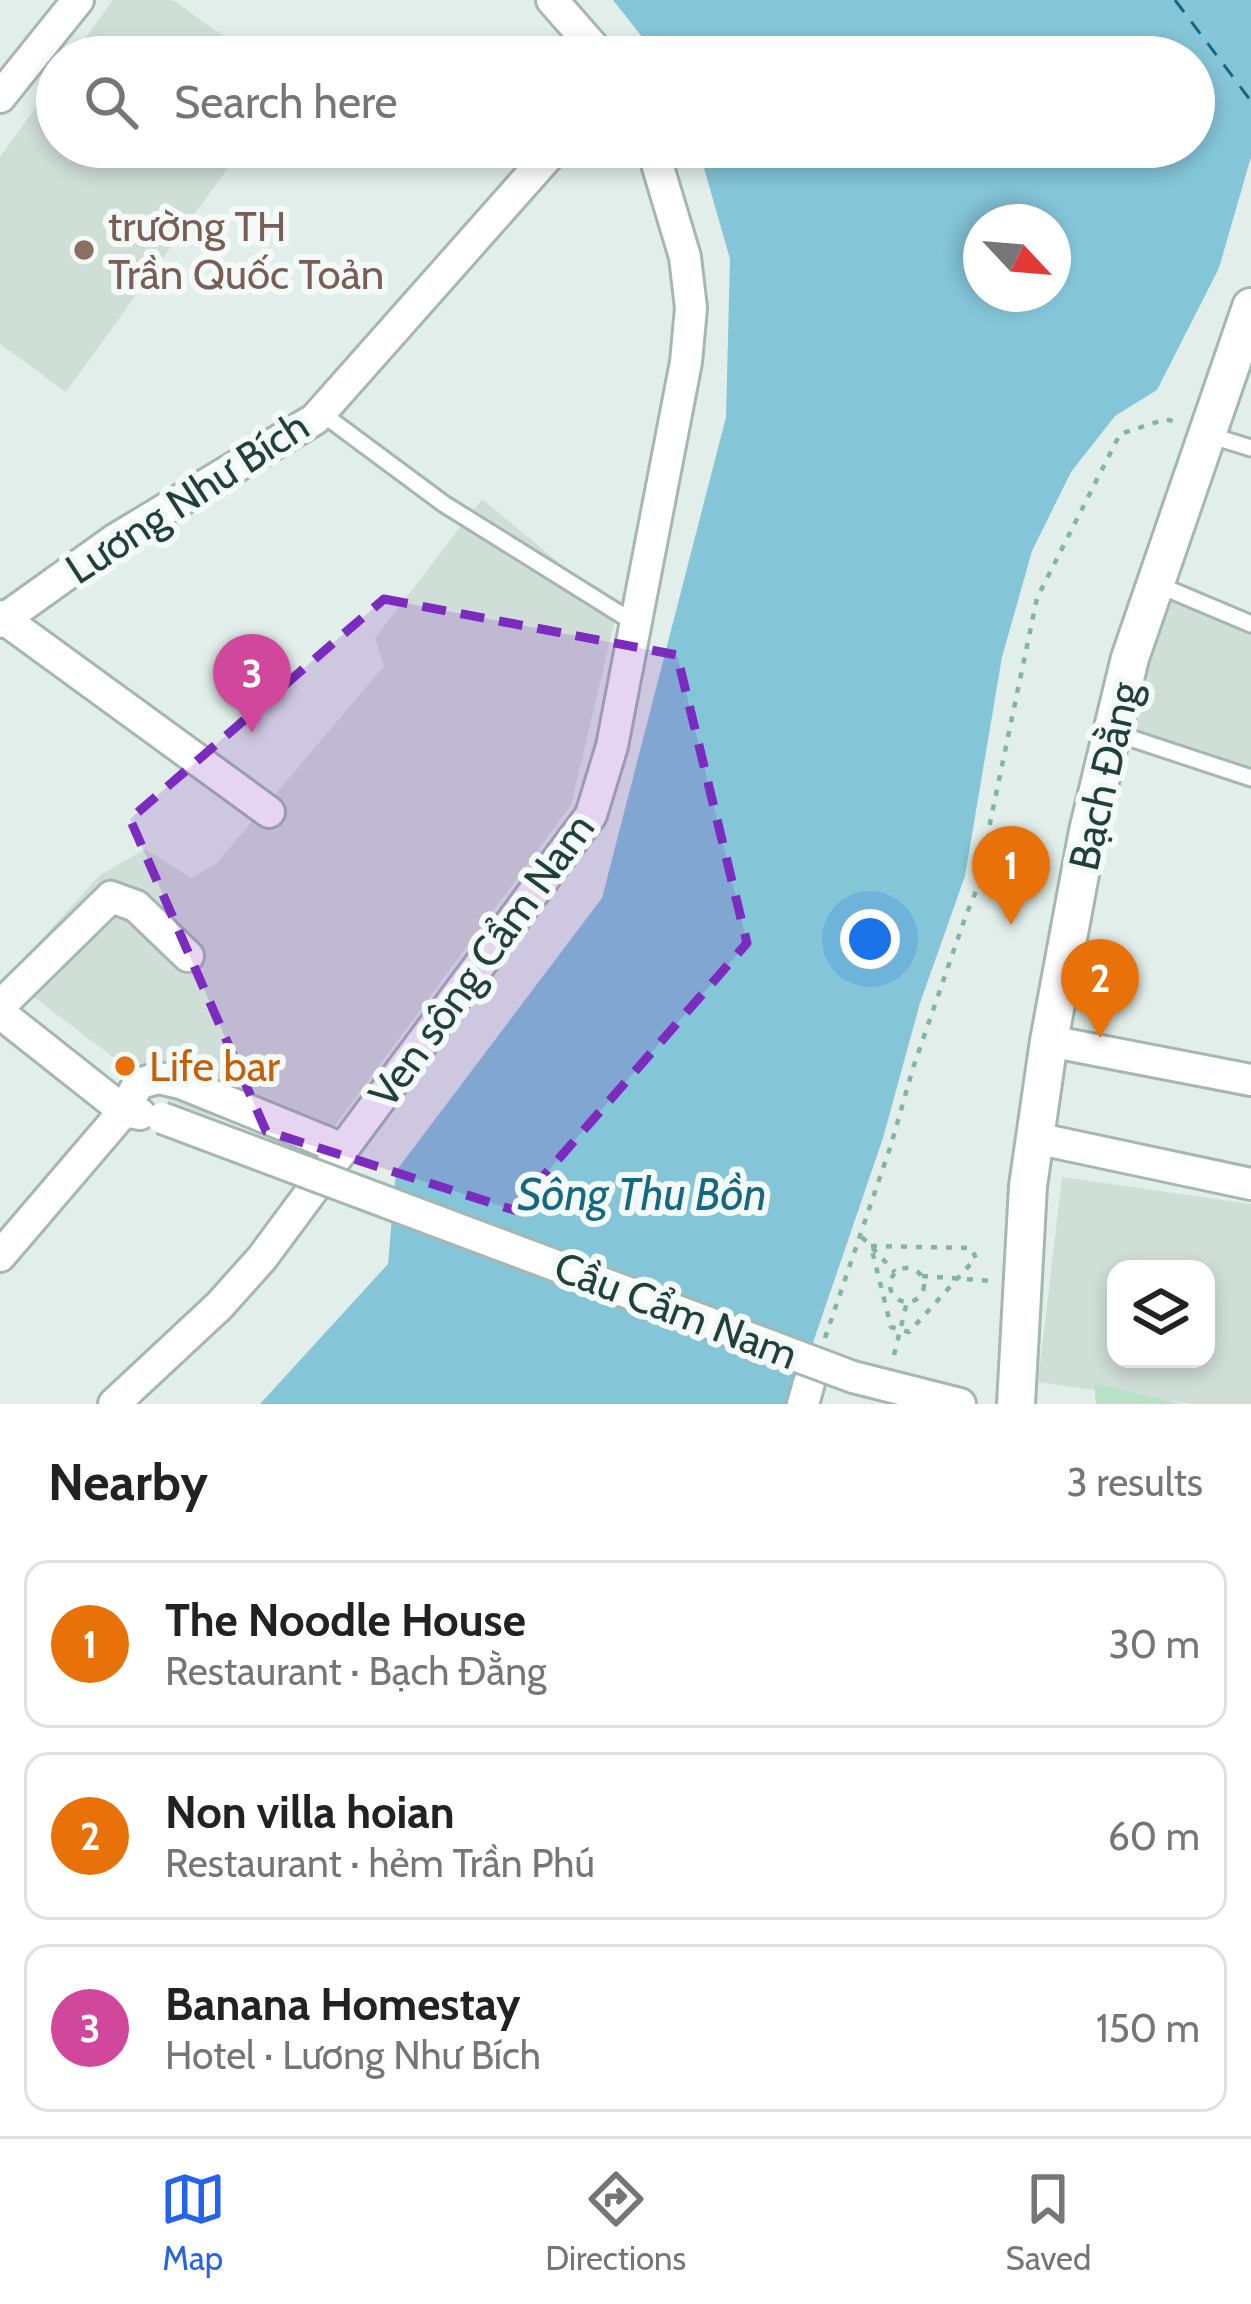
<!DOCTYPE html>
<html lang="en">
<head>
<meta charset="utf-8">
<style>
  :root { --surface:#fff; --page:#f6f6f6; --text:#222; --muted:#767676; --line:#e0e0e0; --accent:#2563eb }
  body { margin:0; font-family:Cabin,sans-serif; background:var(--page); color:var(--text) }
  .controls { position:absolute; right:36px; bottom:36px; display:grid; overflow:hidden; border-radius:24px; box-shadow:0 6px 18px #0003 }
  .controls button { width:108px; height:108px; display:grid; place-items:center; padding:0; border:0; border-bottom:3px solid var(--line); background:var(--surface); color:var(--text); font:60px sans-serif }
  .compass { position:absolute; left:963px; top:204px; width:108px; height:108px; border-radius:50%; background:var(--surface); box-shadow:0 6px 18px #0003; rotate:116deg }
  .you { position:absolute; left:870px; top:939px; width:42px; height:42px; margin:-30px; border:9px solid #fff; border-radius:50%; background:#1a73e8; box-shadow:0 0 0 18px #1a73e833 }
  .badge { display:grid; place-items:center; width:78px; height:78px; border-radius:50%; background:var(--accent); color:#fff; font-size:39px; font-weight:700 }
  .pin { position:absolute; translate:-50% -99px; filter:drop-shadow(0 3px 6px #0008) }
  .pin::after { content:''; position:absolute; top:63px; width:42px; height:36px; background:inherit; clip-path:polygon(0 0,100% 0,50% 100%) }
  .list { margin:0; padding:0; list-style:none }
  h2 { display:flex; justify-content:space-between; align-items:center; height:156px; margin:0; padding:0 48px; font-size:51px }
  h2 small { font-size:39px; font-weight:400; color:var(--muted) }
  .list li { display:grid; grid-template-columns:78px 1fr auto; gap:36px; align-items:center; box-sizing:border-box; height:168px; margin:0 24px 24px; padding:0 24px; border:3px solid var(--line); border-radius:24px }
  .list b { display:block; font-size:45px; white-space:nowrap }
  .list p { margin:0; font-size:39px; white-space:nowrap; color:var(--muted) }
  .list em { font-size:39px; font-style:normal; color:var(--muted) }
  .icon { flex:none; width:66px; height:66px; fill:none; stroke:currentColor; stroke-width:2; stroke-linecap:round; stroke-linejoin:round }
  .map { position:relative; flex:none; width:1251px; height:1404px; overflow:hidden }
  .search { position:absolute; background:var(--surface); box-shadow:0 6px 18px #0003; left:36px; right:36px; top:36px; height:132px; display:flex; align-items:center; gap:30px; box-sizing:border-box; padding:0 42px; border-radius:66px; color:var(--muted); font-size:45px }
  .sheet { height:732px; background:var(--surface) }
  nav { display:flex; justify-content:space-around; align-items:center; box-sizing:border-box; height:168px; border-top:3px solid var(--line); background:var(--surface); font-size:33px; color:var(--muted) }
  nav a { display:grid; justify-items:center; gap:6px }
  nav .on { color:var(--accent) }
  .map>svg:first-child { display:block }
</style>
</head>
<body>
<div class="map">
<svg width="1251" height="1404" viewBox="0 0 1251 1404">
  <rect width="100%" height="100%" fill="#e2eee9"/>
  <g fill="#d0ded8" fill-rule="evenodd">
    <polygon points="113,0 173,0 252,57 72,57"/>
    <polygon points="57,78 57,147 243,147 66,392 0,344 0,157"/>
    <polygon points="482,499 617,611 571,805 325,1139 206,1115 132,1085 125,1066 7,977 100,875 145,849 191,878 216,864 384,666 375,638"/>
    <polygon points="1159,591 1251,630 1251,775 1117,727"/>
    <path d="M1062 1177 1251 1204V1404H1192L1038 1382ZM1116 1269H1206V1359H1116Z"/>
  </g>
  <polygon fill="#b9e1c6" points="1094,1383 1182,1404 1096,1404"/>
  <path fill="#84c5d8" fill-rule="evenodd" d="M613 0H1251V157L1219 268 1157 390 1115 416 1071 472 1032 551 1002 657 965 876 920 1003 883 1138 792 1404H260L388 1264 396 1171 602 898 726 417 730 259 698 147H1194V57H658ZM981 222H1053V294H981Z"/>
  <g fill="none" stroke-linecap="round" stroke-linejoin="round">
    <polyline stroke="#146883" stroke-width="3" stroke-dasharray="15 12" stroke-linecap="butt" points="1175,0 1251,101"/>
    <g stroke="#a4b7b1" stroke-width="21">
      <g id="service">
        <polyline points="320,412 444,504 633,622"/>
        <polyline points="1209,435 1251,448"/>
        <polyline points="1154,583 1251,624"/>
        <polyline points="1112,732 1251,778"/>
      </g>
    </g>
    <g stroke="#a4b7b1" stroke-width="36">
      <g id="minor">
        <polyline points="552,0 602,57"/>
        <polyline points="0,97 78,0"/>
        <polyline points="0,616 269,812"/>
        <polyline points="0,622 116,539 315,419 556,147"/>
        <polyline points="0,1006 111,897 136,906 188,956"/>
        <polyline points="0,1013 124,1111 140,1114"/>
        <polyline points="1049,1041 1251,1080"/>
        <polyline points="1035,1138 1251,1184"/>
        <polyline points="0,1256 124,1111 138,1084 158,1078 181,1083 343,1149"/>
        <polyline points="853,1377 960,1404"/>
        <polyline points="114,1404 219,1306 262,1258 591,815 612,746 686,362 691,308 685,257 652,147"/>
        <polyline points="803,1404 809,1383"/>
      </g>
    </g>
    <g stroke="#a4b7b1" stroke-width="42">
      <polyline id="tertiary" points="1016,1404 1028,1186 1049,1041 1088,831 1130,658 1251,307"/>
    </g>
    <g stroke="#7fb4a7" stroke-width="4.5" stroke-dasharray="6 9" stroke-linecap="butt">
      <polyline points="862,1237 895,1272"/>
      <polygon points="871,1246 971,1248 976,1258 909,1332 891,1327"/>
      <circle cx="907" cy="1285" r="17"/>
      <polyline points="922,1276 993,1281"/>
      <polyline points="825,1338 891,1145 913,1068 966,915 985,870 990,823 1037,598 1120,434 1166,419 1175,422"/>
      <polyline points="894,1355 907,1302"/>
    </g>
    <use href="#service" stroke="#fff" stroke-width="15"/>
    <use href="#minor" stroke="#fff" stroke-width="30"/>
    <use href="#tertiary" stroke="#fff" stroke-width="36"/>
    <g stroke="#a4b7b1" stroke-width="36" stroke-linecap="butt">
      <polyline id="minor-bridge" points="162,1118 853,1377"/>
    </g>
    <use href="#minor-bridge" stroke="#fff" stroke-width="30"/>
  </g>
  <path fill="#7b2cbf" fill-opacity="0.2" stroke="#7b2cbf" stroke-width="9" stroke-dasharray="24 15" stroke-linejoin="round" d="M384 599 677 655 747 943 514 1210 266 1131 130 819Z"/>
  <circle fill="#8d6e63" stroke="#f3faf7" stroke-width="4.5" cx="84" cy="250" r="12"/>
  <circle fill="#e8710a" stroke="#f3faf7" stroke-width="4.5" cx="125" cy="1066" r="12"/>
  <g text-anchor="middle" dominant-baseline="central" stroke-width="12" stroke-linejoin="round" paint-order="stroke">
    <g font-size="42" fill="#785e54" stroke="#f3faf7" text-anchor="start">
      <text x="108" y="226">trường TH<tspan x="108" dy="48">Trần Quốc Toản</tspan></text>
    </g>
    <g font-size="42" fill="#20413a" stroke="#f3faf7">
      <text transform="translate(187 497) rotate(-33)">Lương Như Bích</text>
      <text transform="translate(1104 776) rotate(-77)">Bạch Đằng</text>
      <text transform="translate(481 960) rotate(-54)">Ven sông Cẩm Nam</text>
      <text transform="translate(676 1310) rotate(21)">Cầu Cẩm Nam</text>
    </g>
    <g font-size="42" fill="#c56008" stroke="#f3faf7" text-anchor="start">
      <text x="149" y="1066">Life bar</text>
    </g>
    <g font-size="45" font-style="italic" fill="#146883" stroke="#f3faf7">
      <text x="642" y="1194">Sông Thu Bồn</text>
    </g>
  </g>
</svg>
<div class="controls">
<button><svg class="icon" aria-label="layers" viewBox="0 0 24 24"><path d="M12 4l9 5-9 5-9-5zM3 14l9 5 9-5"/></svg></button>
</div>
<svg class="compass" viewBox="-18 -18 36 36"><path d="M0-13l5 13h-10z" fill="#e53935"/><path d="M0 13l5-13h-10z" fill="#767676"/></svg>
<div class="you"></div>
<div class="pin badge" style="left:1011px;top:925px;background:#e8710a">1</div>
<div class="pin badge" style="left:1100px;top:1038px;background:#e8710a">2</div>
<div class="pin badge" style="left:252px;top:733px;background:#d1479c">3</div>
<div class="search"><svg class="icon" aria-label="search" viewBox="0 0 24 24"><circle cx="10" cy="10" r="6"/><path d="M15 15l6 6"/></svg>Search here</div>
</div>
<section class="sheet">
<h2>Nearby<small>3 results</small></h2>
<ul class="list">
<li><span class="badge" style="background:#e8710a">1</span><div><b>The Noodle House</b><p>Restaurant · Bạch Đằng</p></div><em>30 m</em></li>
<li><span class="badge" style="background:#e8710a">2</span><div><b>Non villa hoian</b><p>Restaurant · hẻm Trần Phú</p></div><em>60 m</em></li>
<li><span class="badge" style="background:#d1479c">3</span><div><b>Banana Homestay</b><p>Hotel · Lương Như Bích</p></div><em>150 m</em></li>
</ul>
</section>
<nav>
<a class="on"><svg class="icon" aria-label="map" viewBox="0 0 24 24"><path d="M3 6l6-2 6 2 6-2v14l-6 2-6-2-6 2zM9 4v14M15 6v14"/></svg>Map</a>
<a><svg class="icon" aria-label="directions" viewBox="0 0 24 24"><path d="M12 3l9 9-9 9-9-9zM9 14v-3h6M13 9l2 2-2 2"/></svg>Directions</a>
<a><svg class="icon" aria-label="saved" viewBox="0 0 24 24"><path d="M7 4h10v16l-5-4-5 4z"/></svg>Saved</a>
</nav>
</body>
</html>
